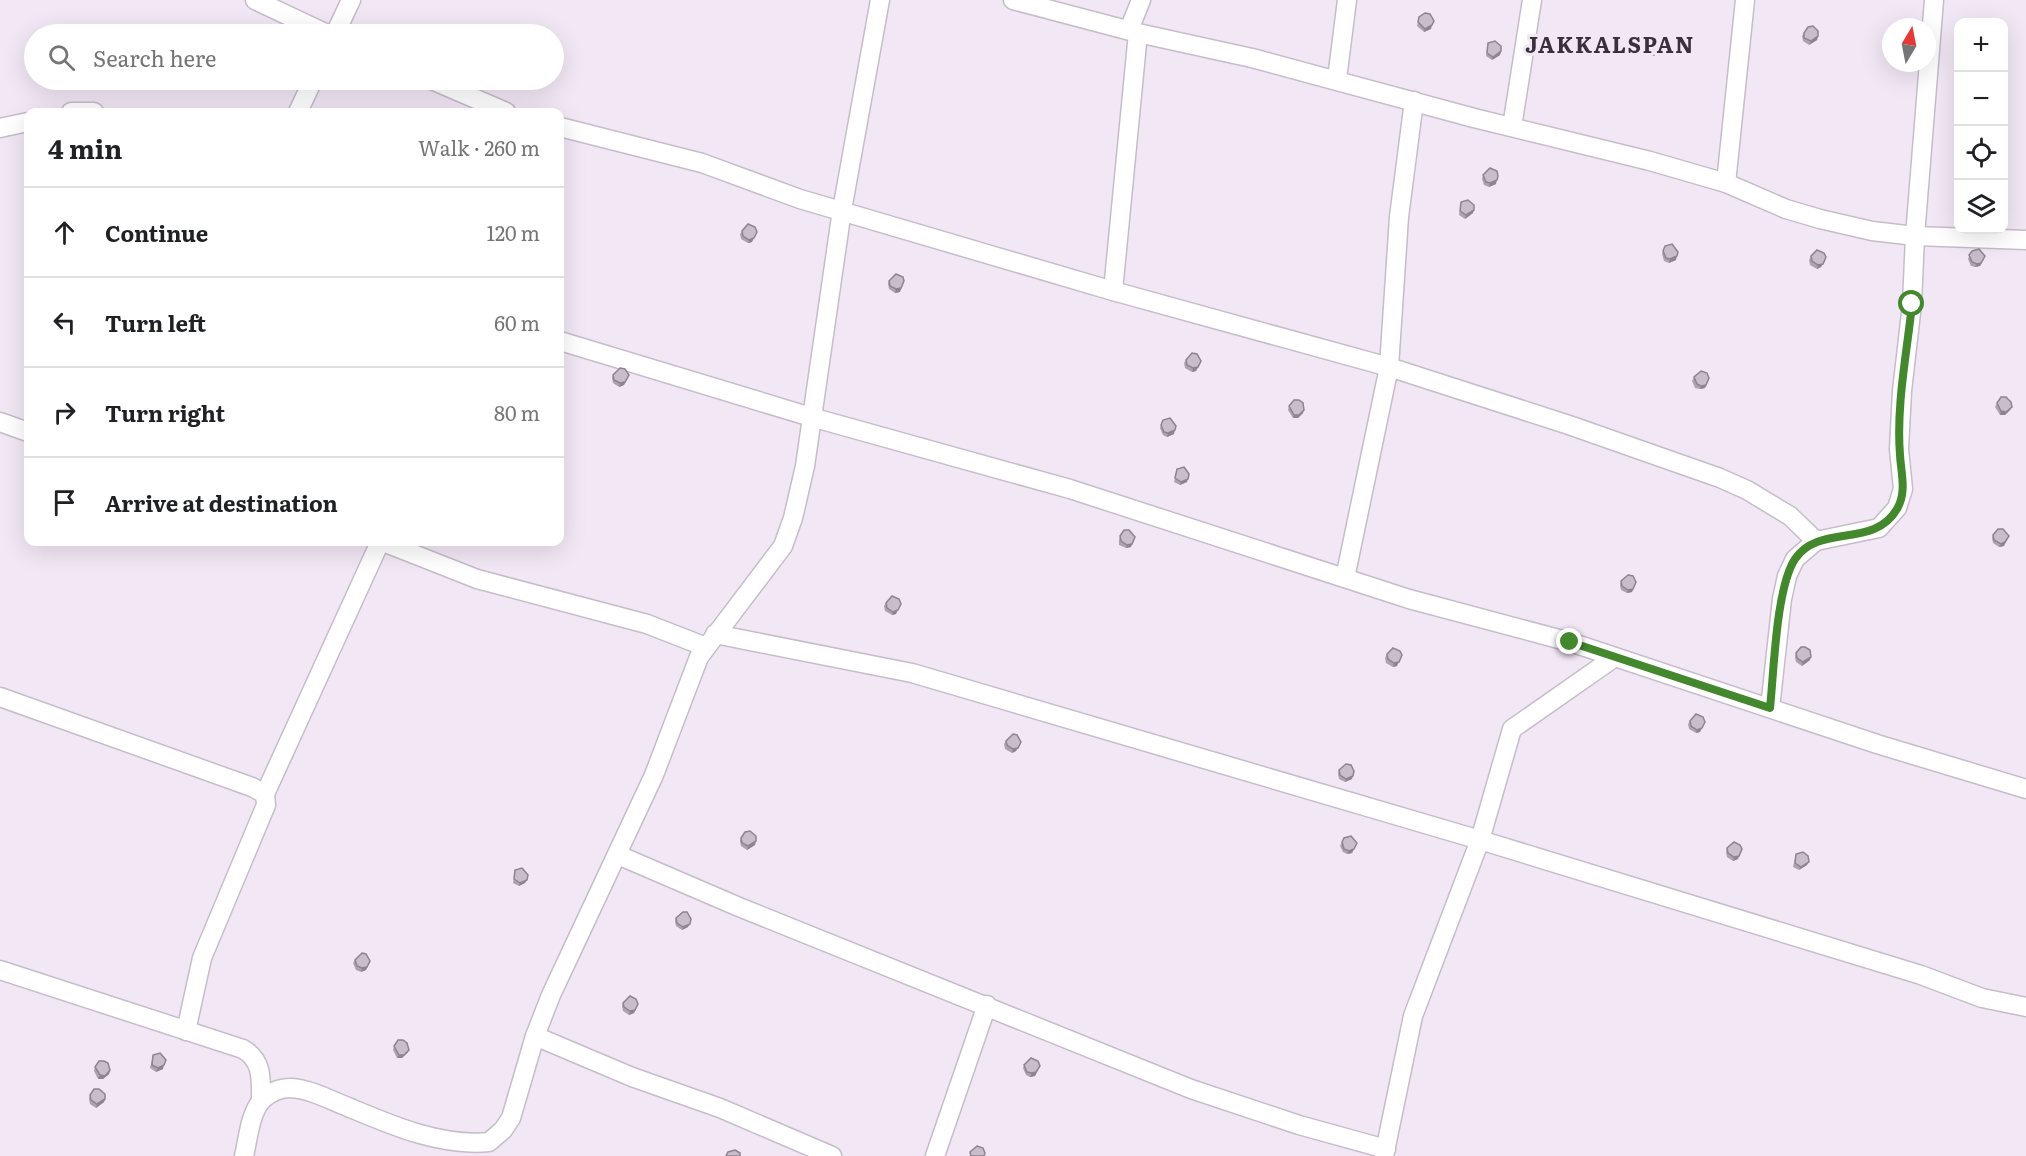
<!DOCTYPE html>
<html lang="en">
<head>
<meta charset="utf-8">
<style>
  :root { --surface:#fff; --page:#f2f2f2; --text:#202124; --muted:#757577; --line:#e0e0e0 }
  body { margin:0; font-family:Literata,serif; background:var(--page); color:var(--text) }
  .controls { position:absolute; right:18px; top:18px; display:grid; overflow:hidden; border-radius:12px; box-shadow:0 6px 24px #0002 }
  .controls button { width:54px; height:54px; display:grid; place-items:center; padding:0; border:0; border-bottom:2px solid var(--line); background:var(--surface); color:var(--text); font:30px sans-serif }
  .compass { position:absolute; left:1882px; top:18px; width:54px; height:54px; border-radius:50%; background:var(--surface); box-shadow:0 6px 24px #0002; rotate:10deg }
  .stop { position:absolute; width:18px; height:18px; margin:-14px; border:4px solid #43882c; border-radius:50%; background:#fff }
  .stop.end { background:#43882c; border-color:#fff; box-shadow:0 2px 6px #0008 }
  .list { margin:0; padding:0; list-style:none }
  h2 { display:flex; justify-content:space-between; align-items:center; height:78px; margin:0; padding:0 24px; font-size:26px }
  h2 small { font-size:20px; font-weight:400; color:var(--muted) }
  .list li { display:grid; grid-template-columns:39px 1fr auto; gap:18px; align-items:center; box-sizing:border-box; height:90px; padding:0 24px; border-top:2px solid var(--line) }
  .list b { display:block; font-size:22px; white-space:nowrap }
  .list em { font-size:20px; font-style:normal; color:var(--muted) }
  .icon { flex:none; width:33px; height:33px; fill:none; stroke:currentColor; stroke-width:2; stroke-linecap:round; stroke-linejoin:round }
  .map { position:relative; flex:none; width:2026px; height:1156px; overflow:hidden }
  .search { position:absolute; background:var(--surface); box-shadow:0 6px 24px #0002; left:24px; top:24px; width:540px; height:66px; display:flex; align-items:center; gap:15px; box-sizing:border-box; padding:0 21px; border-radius:33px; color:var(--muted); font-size:22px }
  .panel { position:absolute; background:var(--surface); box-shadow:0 6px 24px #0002; left:24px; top:108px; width:540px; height:438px; border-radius:12px }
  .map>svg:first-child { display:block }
</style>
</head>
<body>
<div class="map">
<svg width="2026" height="1156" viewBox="0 0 2026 1156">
  <rect width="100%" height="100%" fill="#f2e7f5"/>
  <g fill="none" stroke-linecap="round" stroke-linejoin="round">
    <g stroke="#c7bcca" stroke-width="21">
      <g id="street">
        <polyline points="255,0 327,34"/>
        <polyline points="1013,0 1138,33 1252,58 1474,118 1650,161 1726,183 1786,209 1820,219 1872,231 1915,236 2026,240"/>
        <polyline points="1129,30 1141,0"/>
        <polyline points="335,34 351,0"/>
        <polyline points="1337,79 1347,0"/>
        <polyline points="432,80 506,112"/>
        <polyline points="71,112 94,112"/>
        <polyline points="298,112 313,80"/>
        <polyline points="560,127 702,163 800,199 1113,291 1389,367 1569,425 1720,478 1747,490 1790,516 1816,541"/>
        <polyline points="1512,127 1532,0"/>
        <polyline points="0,128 28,122"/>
        <polyline points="1726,183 1745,0"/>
        <polyline points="1113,291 1138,33"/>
        <polyline points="560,341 811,417 1070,489 1409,599 1570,642 1877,744 2026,789"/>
        <polyline points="0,422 28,432"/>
        <polyline points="383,542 477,579 647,624 706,647"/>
        <polyline points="1345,578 1389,367 1399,217 1414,101"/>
        <polyline points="715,634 912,673 1480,840 1921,975 1982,998 2026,1007"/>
        <polyline points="0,697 252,787 265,794 266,805 202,958 186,1031"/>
        <polyline points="1770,708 1782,599 1787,576 1795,559 1816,541 1879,528 1897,508 1903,489 1899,449 1902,391 1912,304 1915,236 1934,0"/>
        <polyline points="265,794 380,542"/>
        <polyline points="618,855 739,907 1191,1089 1299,1125 1386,1149"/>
        <path d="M0 970 243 1049C263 1061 261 1079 261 1101"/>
        <polyline points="535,1036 632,1077 720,1108 832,1156"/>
        <path d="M244 1156C248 1139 250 1113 262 1100 270 1092 280 1088 291 1088 310 1089 330 1100 348 1107 391 1125 441 1147 489 1142L503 1130 511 1118 535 1036 551 995 654 775 699 657 783 546 793 518 805 466 842 210 880 0"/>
        <polyline points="935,1156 987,1005"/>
        <polyline points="1384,1156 1413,1016 1480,840 1512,729 1615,657"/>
      </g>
    </g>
    <use href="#street" stroke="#fff" stroke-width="18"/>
  </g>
  <g fill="#aca3af">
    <polygon points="1419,17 1431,29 1424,32 1417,26"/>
    <polygon points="1804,33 1818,36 1817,40 1809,45 1803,41 1802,36"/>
    <polygon points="1488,43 1501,51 1500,55 1492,60 1486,56"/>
    <polygon points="1646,44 1659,51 1654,56 1649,55 1644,47"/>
    <polygon points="1483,175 1496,184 1489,187 1484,185 1482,179"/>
    <polygon points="1461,202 1473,213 1465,219 1459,215"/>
    <polygon points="742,231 752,242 748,243 741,239 740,234"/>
    <polygon points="1665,246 1676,260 1669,263 1664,261 1662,254"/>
    <polygon points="1972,251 1983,260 1980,266 1975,267 1971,266 1968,259"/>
    <polygon points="1811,256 1825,261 1821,267 1817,269 1810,265 1809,260"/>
    <polygon points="889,281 900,292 895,293 889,289 888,284"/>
    <polygon points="1186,360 1200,364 1196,371 1192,372 1185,368 1184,363"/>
    <polygon points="613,375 627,379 624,385 619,387 613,383 612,378"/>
    <polygon points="1694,377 1709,378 1705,388 1700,389 1695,388 1692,381"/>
    <polygon points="1997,403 2012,407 2010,410 2005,415 2000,415 1995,407"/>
    <polygon points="1289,406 1303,413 1298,418 1293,418 1288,410"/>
    <polygon points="1163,420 1174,434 1167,437 1163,435 1160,428"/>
    <polygon points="1177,469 1187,482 1180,485 1174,482"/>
    <polygon points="1993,535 2004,546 1999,547 1993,543 1992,538"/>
    <polygon points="1120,536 1131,547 1126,548 1119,545 1119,540"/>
    <polygon points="1621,581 1636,582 1632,592 1627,593 1621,590 1620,585"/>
    <polygon points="886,603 896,614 892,615 885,611 884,606"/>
    <polygon points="1796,653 1810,660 1802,666 1796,662 1795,657"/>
    <polygon points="1387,654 1397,666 1393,667 1386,663 1385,658"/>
    <polygon points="1690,721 1700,732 1696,733 1689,729 1688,724"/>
    <polygon points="1006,741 1020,745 1016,751 1012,753 1005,749 1004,744"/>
    <polygon points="1339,770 1352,779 1345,782 1339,779 1338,774"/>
    <polygon points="741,838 755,845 747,850 741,846 740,841"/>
    <polygon points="1344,838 1357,843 1352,853 1347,854 1343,852 1340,846"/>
    <polygon points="1727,848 1738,859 1733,861 1727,857 1726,852"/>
    <polygon points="1796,854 1807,865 1799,870 1793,867"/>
    <polygon points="515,870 525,883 519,886 513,883"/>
    <polygon points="676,918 688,927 682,930 676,926 675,921"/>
    <polygon points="355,960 370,961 366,970 361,972 356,970 353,963"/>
    <polygon points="623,1003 638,1004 634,1013 629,1015 623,1011 622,1006"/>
    <polygon points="394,1046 409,1050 407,1053 402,1058 397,1058 393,1050"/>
    <polygon points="153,1055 163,1069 156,1072 150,1068"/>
    <polygon points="1024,1065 1038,1069 1035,1076 1030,1077 1026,1075 1023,1068"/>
    <polygon points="95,1067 110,1070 109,1074 103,1079 98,1079 94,1071"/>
    <polygon points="90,1095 105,1099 104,1102 96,1108 90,1104 89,1099"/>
  </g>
  <g fill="#8c848e">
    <polygon points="1432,25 1431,29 1424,32 1425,29"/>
    <polygon points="1818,36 1817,40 1809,45 1811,41"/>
    <polygon points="1661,47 1659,51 1654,56 1649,55 1650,52"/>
    <polygon points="1501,51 1500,55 1492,60 1493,57"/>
    <polygon points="1497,180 1496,184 1489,187 1490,183"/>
    <polygon points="1474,210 1473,213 1465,219 1466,215"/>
    <polygon points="757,232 752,242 748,243 749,240"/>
    <polygon points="1677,256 1676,260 1669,263 1670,259"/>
    <polygon points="1985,256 1980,266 1975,267 1977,264"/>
    <polygon points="1826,257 1821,267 1817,269 1818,265"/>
    <polygon points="904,281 900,292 895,293 896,289"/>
    <polygon points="1201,361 1196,371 1192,372 1193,368"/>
    <polygon points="629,375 624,385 619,387 620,383"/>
    <polygon points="1709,378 1705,388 1700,389 1701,386"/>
    <polygon points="2012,407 2010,410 2005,415 2000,415 2001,411"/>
    <polygon points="1304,410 1303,413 1298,418 1293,418 1294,415"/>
    <polygon points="1175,430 1174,434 1167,437 1168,433"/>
    <polygon points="1188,479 1187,482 1180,485 1181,482"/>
    <polygon points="2009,536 2004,546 1999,547 2001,544"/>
    <polygon points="1135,537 1131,547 1126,548 1127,545"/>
    <polygon points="1636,582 1632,592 1627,593 1628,590"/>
    <polygon points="901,604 896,614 892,615 893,612"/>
    <polygon points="1402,655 1397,666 1393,667 1394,663"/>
    <polygon points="1811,657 1810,660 1802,666 1803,662"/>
    <polygon points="1705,722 1700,732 1696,733 1697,730"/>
    <polygon points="1021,742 1016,751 1012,753 1013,749"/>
    <polygon points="1353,776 1352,779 1345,782 1346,779"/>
    <polygon points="756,841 755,845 747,850 748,846"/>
    <polygon points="1357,843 1352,853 1347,854 1349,851"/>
    <polygon points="1742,849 1738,859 1733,861 1734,857"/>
    <polygon points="1809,862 1807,865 1799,870 1801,867"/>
    <polygon points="527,880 525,883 519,886 520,883"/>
    <polygon points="690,924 688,927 682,930 683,927"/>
    <polygon points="370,961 366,970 361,972 362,968"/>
    <polygon points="638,1004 634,1013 629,1015 630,1011"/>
    <polygon points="409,1050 407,1053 402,1058 397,1058 399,1055"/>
    <polygon points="164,1065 163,1069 156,1072 158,1068"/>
    <polygon points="1040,1066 1035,1076 1030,1077 1032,1073"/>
    <polygon points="110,1070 109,1074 103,1079 98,1079 100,1075"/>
    <polygon points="105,1099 104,1102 96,1108 97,1104"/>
  </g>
  <g fill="#c8bdcb" stroke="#8c848e" stroke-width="1.5">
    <polygon points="1425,13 1430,14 1434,21 1432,25 1425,29 1418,22 1419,17"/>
    <polygon points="1978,19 1984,22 1985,22 1974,22"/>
    <polygon points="1813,26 1818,31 1818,36 1811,41 1804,38 1804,33 1808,27"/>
    <polygon points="1650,38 1655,38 1660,42 1661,47 1656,52 1650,52 1646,44"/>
    <polygon points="1495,41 1501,46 1501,51 1493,57 1487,53 1488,43"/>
    <polygon points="1490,168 1497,171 1498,176 1497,180 1490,183 1486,182 1483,175"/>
    <polygon points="1468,200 1474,205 1474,210 1466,215 1460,211 1461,202"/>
    <polygon points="748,224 755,227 757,232 754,238 749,240 743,236 742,231"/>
    <polygon points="1672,244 1678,252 1677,256 1670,259 1666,258 1663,251 1665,246"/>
    <polygon points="1979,249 1985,256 1981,263 1977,264 1972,262 1969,255 1972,251"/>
    <polygon points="1817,250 1824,253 1826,257 1823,264 1818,265 1812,261 1811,256"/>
    <polygon points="896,274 903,277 904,281 901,288 896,289 890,286 889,281"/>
    <polygon points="1192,353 1197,354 1201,361 1198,367 1193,368 1187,365 1186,360"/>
    <polygon points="620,368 625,369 629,375 625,382 620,383 614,380 613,375"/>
    <polygon points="1701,371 1707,373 1709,378 1706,385 1701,386 1697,384 1694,377"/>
    <polygon points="2001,397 2006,397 2011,402 2012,407 2006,412 2001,411 1997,403"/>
    <polygon points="1294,400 1299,400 1303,403 1304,410 1299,415 1294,415 1289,406"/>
    <polygon points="1170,418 1176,426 1175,430 1168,433 1164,432 1161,425 1163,420"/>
    <polygon points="1184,467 1189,474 1188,479 1181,482 1175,478 1177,469"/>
    <polygon points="1998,529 2003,529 2009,536 2005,542 2001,544 1994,540 1993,535"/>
    <polygon points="1124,530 1129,530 1135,537 1132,544 1127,545 1121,541 1120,536"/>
    <polygon points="1628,575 1633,576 1636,582 1633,589 1628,590 1622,586 1621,581"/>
    <polygon points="892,596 899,599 901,604 898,610 893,612 887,608 886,603"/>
    <polygon points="1801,647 1805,647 1810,650 1811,657 1803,662 1797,658 1796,653"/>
    <polygon points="1393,648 1400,651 1402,655 1399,662 1394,663 1388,659 1387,654"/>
    <polygon points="1696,714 1703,717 1705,722 1702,728 1697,730 1691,726 1690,721"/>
    <polygon points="1013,734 1017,735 1021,742 1018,748 1013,749 1007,745 1006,741"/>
    <polygon points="1346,764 1351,765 1354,771 1353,776 1346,779 1340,775 1339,770"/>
    <polygon points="750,831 756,836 756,841 748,846 742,843 741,838 745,832"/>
    <polygon points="1351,836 1357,843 1354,849 1349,851 1344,849 1342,842 1344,838"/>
    <polygon points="1734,842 1740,845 1742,849 1739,856 1734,857 1728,853 1727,848"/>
    <polygon points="1803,852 1808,856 1809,862 1801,867 1795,863 1796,854"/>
    <polygon points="522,868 528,875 527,880 520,883 514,879 515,870"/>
    <polygon points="683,912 687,912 691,919 690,924 683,927 677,923 676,918"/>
    <polygon points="362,953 366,954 370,961 367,967 362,968 357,966 355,960"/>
    <polygon points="630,996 636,999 638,1004 635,1010 630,1011 624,1007 623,1003"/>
    <polygon points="398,1040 403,1040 407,1043 409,1050 404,1055 399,1055 394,1046"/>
    <polygon points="160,1053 166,1060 164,1065 158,1068 152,1065 153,1055"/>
    <polygon points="1031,1058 1038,1061 1040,1066 1036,1072 1032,1073 1027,1072 1024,1065"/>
    <polygon points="99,1061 104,1061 108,1063 110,1070 105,1076 100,1075 95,1067"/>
    <polygon points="94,1089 99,1089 105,1094 105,1099 97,1104 91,1100 90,1095"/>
    <polygon points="977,1146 983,1148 985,1153 984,1156 971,1156 970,1152"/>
    <polygon points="735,1150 740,1153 740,1156 726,1156 728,1152"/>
  </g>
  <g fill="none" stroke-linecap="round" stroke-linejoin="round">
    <path stroke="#43882c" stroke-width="8" d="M1570 642 1770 708C1774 671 1776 588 1795 559 1819 523 1874 549 1897 509 1907 492 1901 473 1900 455 1896 405 1907 353 1912 304"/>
  </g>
  <g text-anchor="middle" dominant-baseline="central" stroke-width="6" stroke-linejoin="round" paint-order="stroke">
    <g font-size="22" font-weight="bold" letter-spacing="1.5" fill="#39303b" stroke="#f2e7f5">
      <text x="1610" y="43">JAKKALSPAN</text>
    </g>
  </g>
</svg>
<div class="controls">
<button>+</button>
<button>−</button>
<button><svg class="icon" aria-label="locate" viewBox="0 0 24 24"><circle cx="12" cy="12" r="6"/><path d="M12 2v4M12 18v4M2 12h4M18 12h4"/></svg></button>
<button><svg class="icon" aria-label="layers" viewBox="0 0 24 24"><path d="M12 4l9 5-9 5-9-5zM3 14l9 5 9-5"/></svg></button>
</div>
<svg class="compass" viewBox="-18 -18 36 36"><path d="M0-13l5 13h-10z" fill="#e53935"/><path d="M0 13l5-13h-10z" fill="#757577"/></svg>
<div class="stop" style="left:1912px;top:304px"></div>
<div class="stop end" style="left:1570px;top:642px"></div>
<div class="search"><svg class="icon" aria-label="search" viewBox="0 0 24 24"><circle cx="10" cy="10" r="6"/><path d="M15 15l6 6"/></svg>Search here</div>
<section class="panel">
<h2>4 min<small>Walk · 260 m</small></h2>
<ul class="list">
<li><svg class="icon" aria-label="ahead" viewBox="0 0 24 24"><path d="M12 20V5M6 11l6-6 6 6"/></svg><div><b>Continue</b></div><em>120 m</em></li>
<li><svg class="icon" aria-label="left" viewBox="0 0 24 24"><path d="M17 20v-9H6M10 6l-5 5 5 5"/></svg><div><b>Turn left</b></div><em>60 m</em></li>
<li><svg class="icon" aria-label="right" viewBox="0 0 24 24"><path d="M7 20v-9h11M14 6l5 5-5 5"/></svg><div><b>Turn right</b></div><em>80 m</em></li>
<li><svg class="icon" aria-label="arrive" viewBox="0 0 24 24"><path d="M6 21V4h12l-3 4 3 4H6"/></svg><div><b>Arrive at destination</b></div></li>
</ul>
</section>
</div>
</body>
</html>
